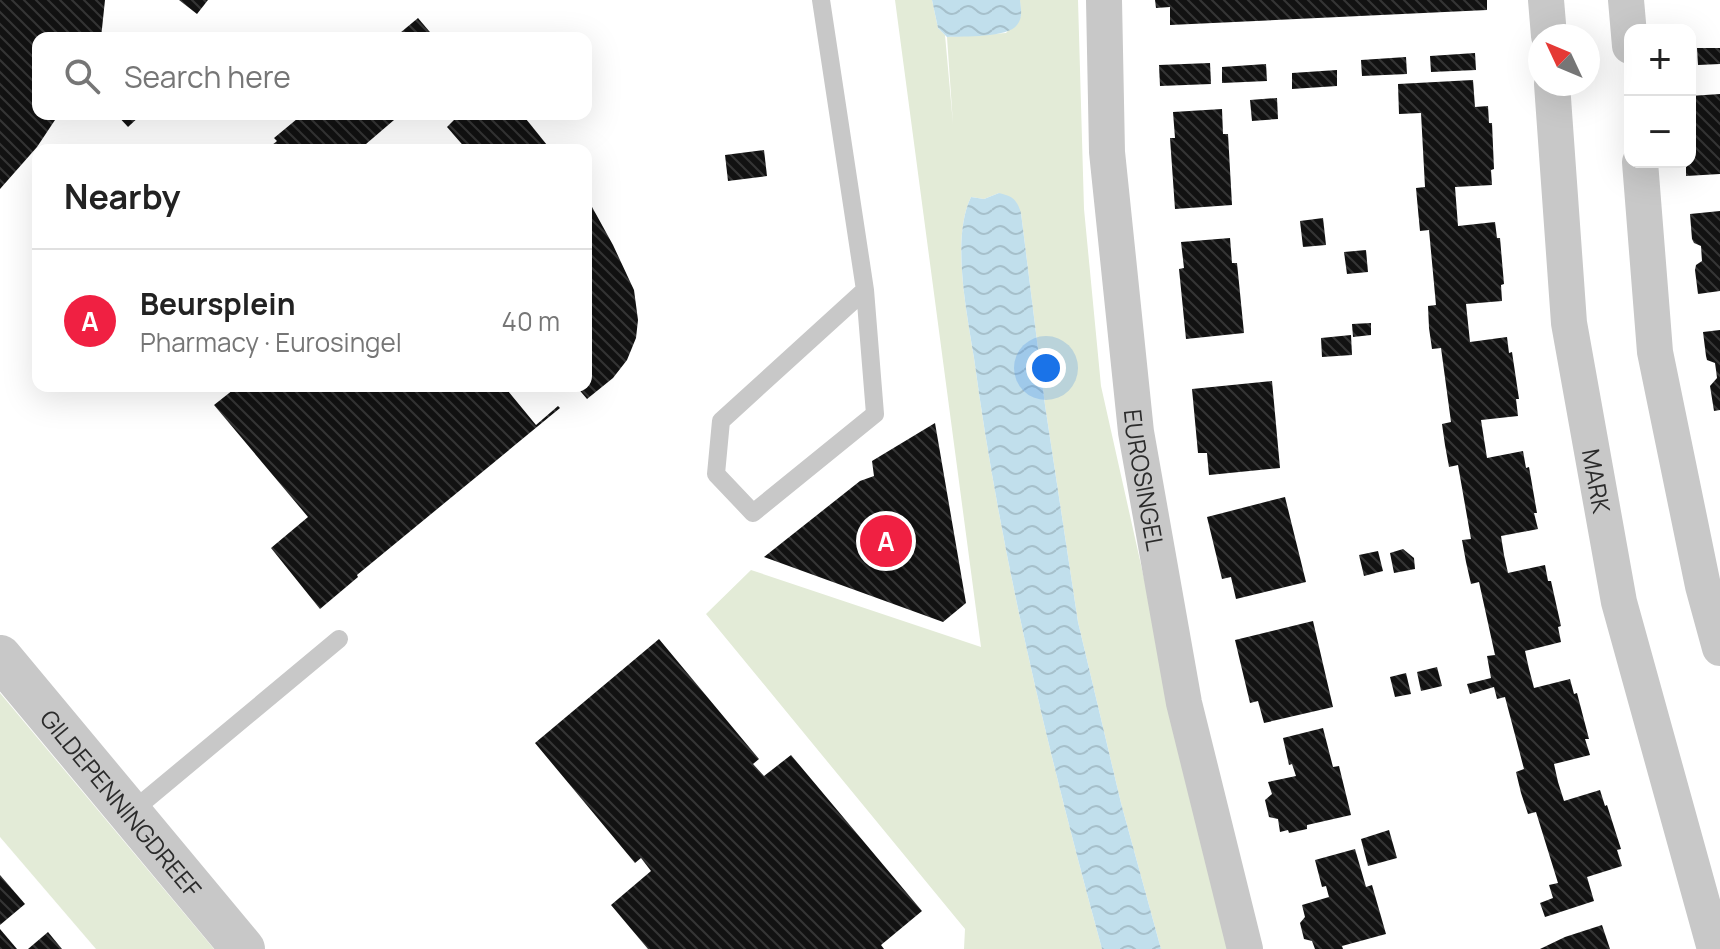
<!DOCTYPE html>
<html lang="en">
<head>
<meta charset="utf-8">
<style>
  :root { --surface:#fff; --page:#f2f2f2; --text:#222; --muted:#767676; --line:#e0e0e0; --accent:#f02042 }
  body { margin:0; font-family:Manrope,sans-serif; background:var(--page); color:var(--text) }
  .controls { position:absolute; right:24px; top:24px; display:grid; overflow:hidden; border-radius:16px; box-shadow:0 8px 32px #0002 }
  .controls button { width:72px; height:72px; display:grid; place-items:center; padding:0; border:0; border-bottom:2px solid var(--line); background:var(--surface); color:var(--text); font:40px sans-serif }
  .compass { position:absolute; left:1528px; top:24px; width:72px; height:72px; border-radius:50%; background:var(--surface); box-shadow:0 8px 32px #0002; rotate:314deg }
  .you { position:absolute; left:1046px; top:368px; width:28px; height:28px; margin:-20px; border:6px solid #fff; border-radius:50%; background:#1a73e8; box-shadow:0 0 0 12px #1a73e833 }
  .badge { display:grid; place-items:center; width:52px; height:52px; border-radius:50%; background:var(--accent); color:#fff; font-size:26px; font-weight:700 }
  .pin { position:absolute; translate:-50% -50%; border:4px solid #fff; box-shadow:0 2px 8px #0006 }
  .list { margin:0; padding:0; list-style:none }
  h2 { display:flex; justify-content:space-between; align-items:center; height:104px; margin:0; padding:0 32px; font-size:34px }
  h2 small { font-size:26px; font-weight:400; color:var(--muted) }
  .list li { display:grid; grid-template-columns:52px 1fr auto; gap:24px; align-items:center; box-sizing:border-box; height:144px; padding:0 32px; border-top:2px solid var(--line) }
  .list b { display:block; font-size:30px; white-space:nowrap }
  .list p { margin:0; font-size:26px; white-space:nowrap; color:var(--muted) }
  .list em { font-size:26px; font-style:normal; color:var(--muted) }
  .icon { flex:none; width:44px; height:44px; fill:none; stroke:currentColor; stroke-width:2; stroke-linecap:round; stroke-linejoin:round }
  .map { position:relative; flex:none; width:1720px; height:949px; overflow:hidden }
  .search { position:absolute; background:var(--surface); box-shadow:0 8px 32px #0002; left:32px; top:32px; width:560px; height:88px; display:flex; align-items:center; gap:20px; box-sizing:border-box; padding:0 28px; border-radius:16px; color:var(--muted); font-size:30px }
  .panel { position:absolute; background:var(--surface); box-shadow:0 8px 32px #0002; left:32px; top:144px; width:560px; height:248px; border-radius:16px }
  .map>svg:first-child { display:block }
</style>
</head>
<body>
<div class="map">
<svg width="1720" height="949" viewBox="0 0 1720 949">
  <defs>
    <pattern id="water-waves" width="16" height="10" patternUnits="userSpaceOnUse" patternTransform="scale(2)"><rect width="16" height="10" fill="#c1dfec"/><path d="M0 5q4-4 8 0t8 0" fill="none" stroke="#a6c0cb"/></pattern>
    <pattern id="building-back-hatch" width="6" height="6" patternUnits="userSpaceOnUse" patternTransform="scale(2)"><rect width="6" height="6" fill="#121212"/><path d="M-1 5l2 2M0 0l6 6M5-1l2 2" fill="none" stroke="#353535"/></pattern>
  </defs>
  <rect width="100%" height="100%" fill="#fff"/>
  <g fill="#e3ebd7">
    <path d="M895 0H932L938 28 945 35 953 124 947 37 1006 33 1021 16 1020 0H1078L1084 209 1101 386 1218 909 1230 949H1161L1121 803 1078 622 1045 405 1021 213 999 193 984 199 971 197C951 238 967 313 974 358 1001 558 1049 755 1102 949H964L965 929 706 614 751 570 981 647Z"/>
    <polygon points="0,693 214,949 96,949 0,837"/>
  </g>
  <g fill="url(#water-waves)">
    <path d="M932 0H1020C1021 9 1023 18 1017 25 1008 38 963 36 947 37L938 28Z"/>
    <path d="M999 193C1013 196 1017 200 1021 213L1045 405 1078 622 1121 803 1161 949H1102C1049 755 1001 558 974 358 967 313 951 238 971 197L984 199Z"/>
  </g>
  <g fill="url(#building-back-hatch)">
    <polygon points="0,0 105,0 101,38 38,38 38,114 59,114 37,147 0,189"/>
    <polygon points="179,0 208,0 197,14"/>
    <polygon points="1155,0 1487,0 1487,10 1170,25 1170,7 1156,8"/>
    <polygon points="418,18 435,38 394,38"/>
    <polygon points="1697,48 1720,48 1720,64 1698,65"/>
    <polygon points="1475,53 1476,70 1431,72 1430,56"/>
    <polygon points="1406,57 1407,74 1362,76 1361,60"/>
    <polygon points="1210,63 1211,84 1160,86 1159,65"/>
    <polygon points="1266,64 1267,81 1222,83 1222,67"/>
    <polygon points="1337,70 1337,86 1292,89 1292,73"/>
    <polygon points="1473,80 1475,107 1488,106 1489,123 1492,123 1494,169 1491,170 1492,185 1455,187 1458,226 1495,222 1497,238 1500,238 1504,284 1501,285 1502,301 1466,304 1470,342 1507,337 1509,353 1512,352 1519,399 1516,399 1518,416 1481,420 1487,458 1523,451 1526,468 1529,467 1537,513 1534,513 1538,529 1501,536 1504,555 1508,573 1545,565 1548,581 1551,581 1561,626 1558,627 1561,642 1525,651 1529,669 1534,688 1570,679 1574,694 1577,693 1589,739 1585,739 1590,755 1554,764 1558,782 1564,801 1600,790 1605,806 1607,805 1621,849 1617,850 1622,866 1587,877 1594,901 1545,917 1540,903 1553,898 1549,885 1558,883 1536,812 1528,814 1521,793 1516,772 1524,769 1505,697 1497,699 1494,687 1470,694 1467,684 1491,678 1487,656 1495,655 1479,582 1471,584 1466,562 1462,540 1471,539 1458,465 1449,467 1445,445 1442,424 1451,422 1441,348 1432,349 1429,328 1428,306 1436,305 1429,230 1420,231 1418,210 1416,188 1425,187 1421,113 1399,114 1398,84"/>
    <polygon points="1720,94 1720,174 1686,176 1686,162 1690,162 1690,145 1693,144 1690,96"/>
    <polygon points="1277,98 1278,119 1252,121 1250,100"/>
    <polygon points="1222,109 1223,134 1228,134 1232,205 1175,209 1170,138 1175,138 1173,112"/>
    <polygon points="116,114 142,114 128,127"/>
    <polygon points="303,114 401,114 359,150 266,150 277,141 274,138"/>
    <polygon points="460,114 522,114 551,150 467,150 447,127"/>
    <polygon points="764,150 767,176 728,181 725,155"/>
    <polygon points="586,196 613,245 634,290 638,320 636,338 627,360 613,378 587,399 576,386 586,386"/>
    <polygon points="1720,211 1720,291 1698,294 1695,270 1696,265 1702,261 1701,246 1694,243 1692,239 1690,214"/>
    <polygon points="1323,218 1326,245 1303,247 1300,221"/>
    <polygon points="1230,238 1232,263 1237,263 1244,333 1186,339 1179,269 1184,268 1181,242"/>
    <polygon points="1366,250 1368,272 1347,274 1344,252"/>
    <polygon points="1371,323 1371,335 1353,337 1352,324"/>
    <polygon points="1720,330 1720,410 1714,411 1710,386 1717,378 1716,370 1715,363 1707,360 1706,356 1703,332"/>
    <polygon points="1351,335 1352,355 1322,357 1321,338"/>
    <polygon points="1272,381 1280,468 1209,475 1207,453 1198,453 1192,389"/>
    <polygon points="238,386 504,386 536,425 558,406 560,408 357,575 358,577 320,609 271,548 308,517 214,405"/>
    <polygon points="935,423 966,603 943,622 764,557 860,481 874,476 872,461"/>
    <polygon points="1285,497 1306,582 1236,599 1231,577 1222,579 1207,517"/>
    <polygon points="1403,549 1414,558 1415,569 1394,573 1390,553"/>
    <polygon points="1378,551 1383,571 1364,576 1359,555"/>
    <polygon points="1313,621 1333,707 1264,723 1258,701 1250,703 1235,640"/>
    <polygon points="659,639 759,759 753,764 764,776 791,755 922,911 881,945 884,949 648,949 611,905 651,871 641,858 635,863 535,743"/>
    <polygon points="1437,667 1442,686 1421,691 1417,672"/>
    <polygon points="1406,673 1411,694 1395,697 1390,677"/>
    <polygon points="1323,728 1333,767 1339,766 1351,815 1307,825 1307,829 1289,833 1288,830 1280,832 1278,819 1269,817 1265,800 1272,794 1268,782 1296,776 1292,764 1289,765 1283,738"/>
    <polygon points="1389,830 1397,858 1368,866 1361,839"/>
    <polygon points="1355,849 1366,887 1372,885 1386,934 1342,946 1343,949 1315,949 1312,941 1304,939 1300,923 1305,917 1302,905 1329,897 1326,886 1322,887 1315,860"/>
    <polygon points="0,875 25,904 0,925"/>
    <polygon points="1602,925 1610,949 1540,949 1565,937"/>
    <polygon points="0,929 17,949 0,949"/>
    <polygon points="48,932 62,949 28,949"/>
  </g>
  <g fill="none" stroke-linecap="round" stroke-linejoin="round">
    <g stroke="#c8c8c8" stroke-width="18">
      <polyline points="821,0 865,290 875,414 753,513 716,474 721,421 865,290"/>
      <polyline points="130,813 339,639"/>
    </g>
    <g stroke="#c8c8c8" stroke-width="36">
      <path id="s1" d="M1104 0 1107 152 1136 432 1184 703 1245 949"/>
      <polyline points="1546,0 1549,36"/>
      <polyline points="1626,0 1630,46"/>
      <path id="s2" d="M1552 84 1569 323 1619 602 1715 949"/>
      <polyline points="1640,162 1655,352 1703,586 1720,648"/>
    </g>
    <path stroke="#c8c8c8" stroke-width="44" id="s3" d="M0 657 243 949"/>
  </g>
  <g text-anchor="middle" dominant-baseline="central" stroke-width="8" stroke-linejoin="round" paint-order="stroke">
    <g font-size="24" fill="#2b2b2b" stroke="#fff">
      <text stroke="none"><textPath href="#s1" startOffset="482">EUROSINGEL</textPath></text>
      <text stroke="none"><textPath href="#s2" startOffset="400">MARK</textPath></text>
      <text stroke="none"><textPath href="#s3" startOffset="190">GILDEPENNINGDREEF</textPath></text>
    </g>
  </g>
</svg>
<div class="controls">
<button>+</button>
<button>−</button>
</div>
<svg class="compass" viewBox="-18 -18 36 36"><path d="M0-13l5 13h-10z" fill="#e53935"/><path d="M0 13l5-13h-10z" fill="#767676"/></svg>
<div class="you"></div>
<div class="pin badge" style="left:886px;top:541px">A</div>
<div class="search"><svg class="icon" aria-label="search" viewBox="0 0 24 24"><circle cx="10" cy="10" r="6"/><path d="M15 15l6 6"/></svg>Search here</div>
<section class="panel">
<h2>Nearby<small></small></h2>
<ul class="list">
<li><span class="badge">A</span><div><b>Beursplein</b><p>Pharmacy · Eurosingel</p></div><em>40 m</em></li>
</ul>
</section>
</div>
</body>
</html>
